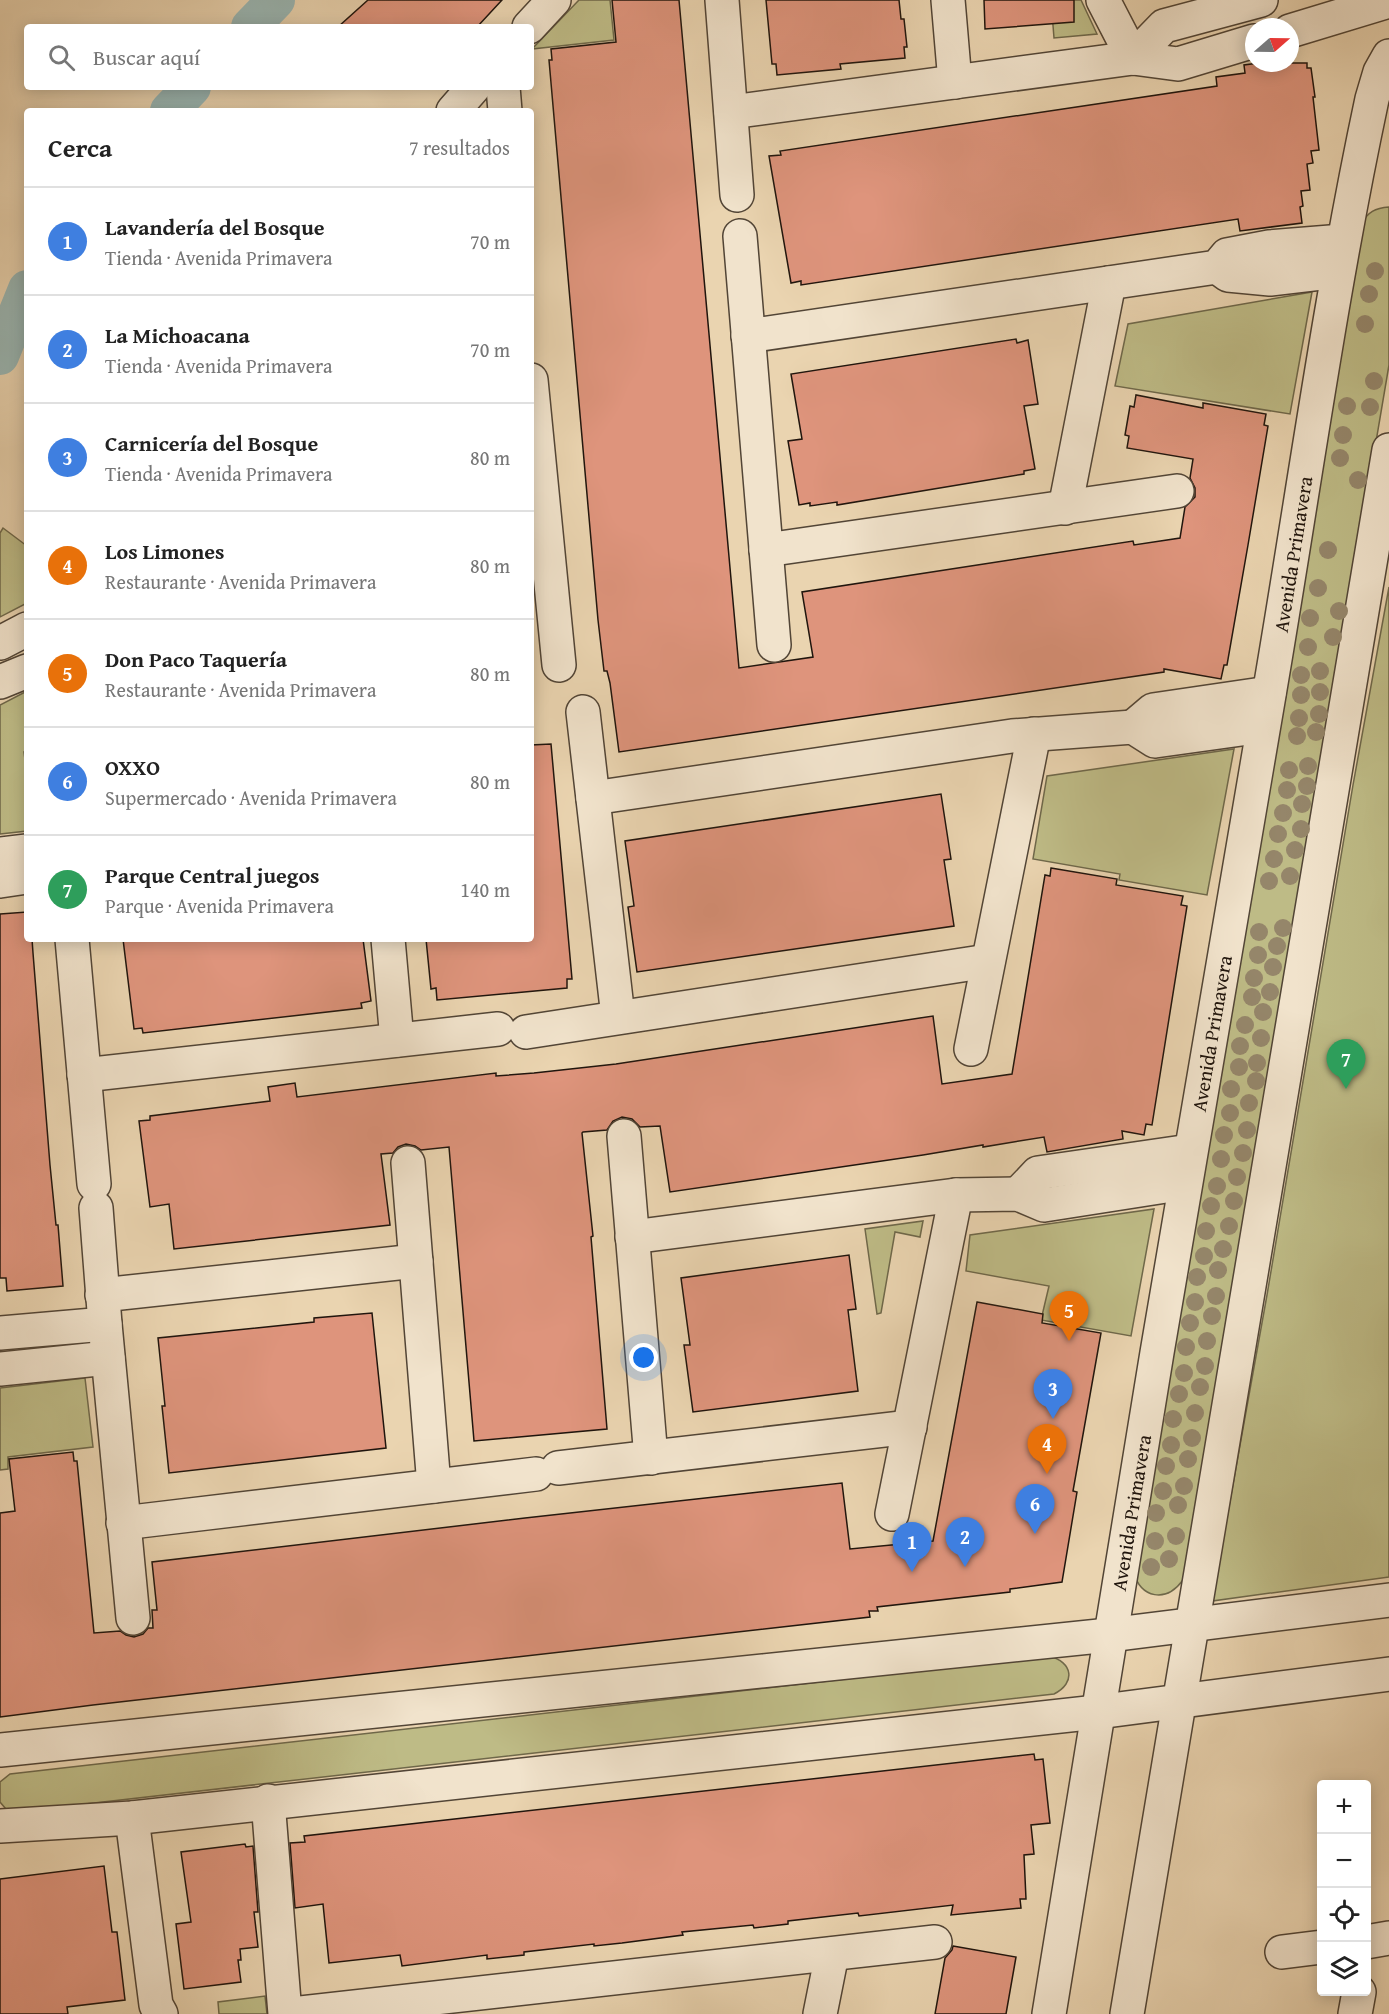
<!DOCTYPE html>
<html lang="es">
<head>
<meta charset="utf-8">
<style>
  :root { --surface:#fff; --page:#f6f6f6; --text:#222; --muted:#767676; --line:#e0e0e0; --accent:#8f2418 }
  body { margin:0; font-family:"Gentium Book Plus",serif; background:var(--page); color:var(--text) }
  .controls { position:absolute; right:18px; bottom:18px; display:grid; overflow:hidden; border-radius:6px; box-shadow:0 3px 15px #0003 }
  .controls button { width:54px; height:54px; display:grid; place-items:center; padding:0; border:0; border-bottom:2px solid var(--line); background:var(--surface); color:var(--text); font:30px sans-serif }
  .compass { position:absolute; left:1245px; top:18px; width:54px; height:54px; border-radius:50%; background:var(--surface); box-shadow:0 3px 15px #0003; rotate:70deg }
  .you { position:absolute; left:644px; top:1358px; width:21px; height:21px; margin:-15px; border:4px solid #fff; border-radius:50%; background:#1a73e8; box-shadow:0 0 0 9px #1a73e833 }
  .badge { display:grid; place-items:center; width:39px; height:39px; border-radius:50%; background:var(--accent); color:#fff; font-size:20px; font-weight:700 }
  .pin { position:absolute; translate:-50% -50px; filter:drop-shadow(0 2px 3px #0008) }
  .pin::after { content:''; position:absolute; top:32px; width:21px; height:18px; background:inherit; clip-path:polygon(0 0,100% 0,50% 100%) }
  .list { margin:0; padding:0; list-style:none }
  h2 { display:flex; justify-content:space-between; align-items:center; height:78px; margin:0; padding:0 24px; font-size:26px }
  h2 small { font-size:20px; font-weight:400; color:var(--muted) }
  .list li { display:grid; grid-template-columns:39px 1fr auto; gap:18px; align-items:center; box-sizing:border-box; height:108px; padding:0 24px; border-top:2px solid var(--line) }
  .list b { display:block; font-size:22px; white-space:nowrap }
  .list p { margin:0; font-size:20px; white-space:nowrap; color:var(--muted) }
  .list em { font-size:20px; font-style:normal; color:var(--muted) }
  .icon { flex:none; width:33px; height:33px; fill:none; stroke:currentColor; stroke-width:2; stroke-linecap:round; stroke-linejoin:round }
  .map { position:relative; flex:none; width:1389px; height:2014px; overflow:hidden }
  .search { position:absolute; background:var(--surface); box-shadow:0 3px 15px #0003; left:24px; top:24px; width:510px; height:66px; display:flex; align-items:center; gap:15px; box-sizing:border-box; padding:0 21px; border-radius:6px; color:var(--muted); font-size:22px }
  .panel { position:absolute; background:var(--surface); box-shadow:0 3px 15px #0003; left:24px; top:108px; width:510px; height:834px; border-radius:6px }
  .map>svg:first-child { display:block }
</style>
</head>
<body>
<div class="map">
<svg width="1389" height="2014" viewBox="0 0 1389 2014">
  <rect width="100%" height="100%" fill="#ead4b0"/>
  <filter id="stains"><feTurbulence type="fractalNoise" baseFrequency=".00333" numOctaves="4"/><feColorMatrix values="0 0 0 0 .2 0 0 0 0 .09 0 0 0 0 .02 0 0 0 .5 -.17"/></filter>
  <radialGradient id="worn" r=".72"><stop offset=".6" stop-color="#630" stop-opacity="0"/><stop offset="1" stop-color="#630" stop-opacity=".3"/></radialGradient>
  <g fill="#bebb86" stroke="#6f684a" stroke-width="1.5">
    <polygon points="579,0 610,0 614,40 532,49"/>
    <polygon points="1051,0 1081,0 1097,34 1054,38"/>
    <path d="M1389 207V365L1183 1580C1166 1603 1141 1599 1133 1571L1361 224C1368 212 1375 208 1389 207Z"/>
    <polygon points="1312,292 1290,414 1115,386 1128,324"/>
    <polygon points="3,528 27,546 27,603 0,617 0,533"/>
    <polygon points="1389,587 1389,1577 1212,1601 1267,1295 1353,785"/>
    <polygon points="27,691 27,752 24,752 27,775 27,831 0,834 0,705"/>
    <polygon points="1234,749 1207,895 1119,880 1120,874 1033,859 1047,776"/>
    <polygon points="1154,1209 1131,1336 1041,1320 1049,1286 966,1271 970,1235"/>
    <polygon points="923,1221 920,1237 895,1232 881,1313 877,1314 865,1229"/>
    <polygon points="85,1378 93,1447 8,1457 8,1469 0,1470 0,1388"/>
    <path d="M1049 1656C1073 1662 1076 1683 1054 1694L15 1812 6 1809 0 1802V1782L10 1774Z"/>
    <polygon points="265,1996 267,2014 219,2014 218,2002"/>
  </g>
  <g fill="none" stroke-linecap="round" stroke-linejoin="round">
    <g stroke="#9ab7b4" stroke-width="38">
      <polyline points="250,27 276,0"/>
      <polyline points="169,111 192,87"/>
      <polyline points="0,356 27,289"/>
    </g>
  </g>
  <g fill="#de947c" stroke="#20150d" stroke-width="1.5">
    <polygon points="368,0 502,0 477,27 338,27"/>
    <polygon points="612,0 679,0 739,668 813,657 802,592 1133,541 1134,545 1180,538 1185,507 1195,497 1195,488 1190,478 1193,459 1127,448 1129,436 1125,435 1130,406 1134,407 1136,395 1203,408 1203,403 1266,414 1264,425 1268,426 1248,545 1227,665 1224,665 1221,679 1164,669 1164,672 1096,682 619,752 610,683 607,671 604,671 598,620 549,60 552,60 551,49 616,42"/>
    <polygon points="766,0 899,0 901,19 904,19 907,47 904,47 905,58 840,64 841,69 777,75 776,64 772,64"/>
    <polygon points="984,0 1074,0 1074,22 985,29"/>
    <polygon points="1259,63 1307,63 1307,68 1311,68 1315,97 1313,97 1319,150 1311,151 1313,163 1307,164 1310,190 1301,191 1303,206 1300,207 1302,223 1240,231 1238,219 801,285 801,281 791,283 769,156 781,155 780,151 1217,86 1216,77 1245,73 1244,65"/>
    <polygon points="1016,339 1017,343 1028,340 1038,404 1024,406 1035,469 1024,471 1024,474 837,505 837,502 810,506 810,503 799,505 788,441 802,439 791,374"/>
    <polygon points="551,744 572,979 567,979 567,988 437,1000 436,988 431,989 426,939 531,939 531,745"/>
    <polygon points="941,794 951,859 944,860 954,926 637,972 628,907 634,906 625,841"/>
    <polygon points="1051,868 1117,879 1116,885 1183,896 1181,905 1187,906 1152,1125 1146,1124 1144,1135 1122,1131 1123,1139 1047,1152 1044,1137 983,1147 983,1145 923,1155 670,1192 660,1126 640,1127 632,1119 622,1117 613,1121 607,1130 583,1132 582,1133 593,1236 591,1237 607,1429 474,1441 449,1147 421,1150 415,1146 406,1144 398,1147 393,1153 381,1154 390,1225 174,1249 169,1204 150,1207 139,1121 150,1120 150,1116 270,1101 268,1087 295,1083 297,1097 496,1073 496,1076 534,1073 616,1064 933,1016 942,1084 1012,1074 1045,875 1050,876"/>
    <polygon points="27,912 27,939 32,939 33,953 50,1165 56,1225 58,1225 63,1286 7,1291 6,1278 0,1278 0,914"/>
    <polygon points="123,939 363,939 371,1001 361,1003 362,1008 143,1033 142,1028 134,1029"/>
    <polygon points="849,1255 856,1309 848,1310 858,1391 693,1412 684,1345 690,1345 681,1278"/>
    <polygon points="977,1302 1043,1314 1042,1323 1101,1333 1073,1491 1077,1492 1062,1582 1010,1589 1010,1592 877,1607 878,1611 869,1611 870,1617 93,1705 0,1717 0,1513 15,1511 9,1459 73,1452 74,1461 77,1461 94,1633 120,1631 126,1635 134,1637 143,1634 148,1628 153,1628 152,1610 157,1610 152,1562 525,1518 842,1483 850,1549 933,1541"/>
    <polygon points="372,1313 386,1448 169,1473 162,1406 165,1406 158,1338 314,1322 314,1318"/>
    <polygon points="1034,1754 1035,1760 1043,1759 1050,1823 1031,1825 1034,1854 1024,1855 1026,1899 1020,1899 1021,1908 951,1915 953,1905 859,1916 858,1913 788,1921 788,1924 754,1928 753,1925 682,1932 683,1935 622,1943 594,1946 594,1944 524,1952 524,1955 487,1959 487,1955 402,1966 400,1955 329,1963 323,1904 295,1908 290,1843 305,1842 304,1836"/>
    <polygon points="245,1844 246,1847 253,1846 258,1912 254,1912 258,1947 240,1949 241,1960 238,1960 241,1982 184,1989 176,1924 191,1922 181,1852"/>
    <polygon points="104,1866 112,1932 117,1932 125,2000 67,2007 68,2014 0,2014 0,1879"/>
    <polygon points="953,1946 1016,1957 1006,2014 935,2014 945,1958 952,1950"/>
  </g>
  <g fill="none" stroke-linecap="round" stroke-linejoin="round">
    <g stroke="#524536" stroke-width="36">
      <g id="street">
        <polyline points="722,0 737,195"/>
        <polyline points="948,0 955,82"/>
        <polyline points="1103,0 1133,58"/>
        <polyline points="529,27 554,0"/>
        <polyline points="1290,31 1389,1"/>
        <polyline points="1133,58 1164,26 1261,0"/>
        <polyline points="503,87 505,111"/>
        <polyline points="453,111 474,87"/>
        <polyline points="731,112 1133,58 1178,64 1254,41"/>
        <polyline points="740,236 774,645"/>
        <polyline points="1217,267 1228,275 1270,279 1338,271"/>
        <polyline points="748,336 1217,267 1227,255 1269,247 1343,241"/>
        <polyline points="531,380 559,665"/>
        <polyline points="1065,508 1109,283"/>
        <polyline points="766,550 1177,491"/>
        <polyline points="0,643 27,629"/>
        <polyline points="0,682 27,671"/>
        <polyline points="583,712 618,1017"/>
        <polyline points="1133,727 1153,710 1269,693"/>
        <polyline points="593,798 1012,736 1133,727 1155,741 1263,726"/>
        <polyline points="0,854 27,851"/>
        <polyline points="0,881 27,877"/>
        <polyline points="72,939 94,1184"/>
        <polyline points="388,939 397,1040"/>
        <polyline points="526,1032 988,961"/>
        <polyline points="971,1049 1034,734"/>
        <polyline points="84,1075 498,1029"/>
        <polyline points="624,1136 651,1458"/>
        <polyline points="408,1163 434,1486"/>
        <polyline points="1018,1194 1038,1173 1190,1151"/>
        <polyline points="96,1208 105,1324 133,1618"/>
        <polyline points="632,1237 956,1195 1018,1194 1044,1205 1185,1183"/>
        <polyline points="102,1295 416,1261"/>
        <polyline points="0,1333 105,1324"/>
        <polyline points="0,1369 108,1358"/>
        <polyline points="558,1468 910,1427"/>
        <polyline points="892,1514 956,1195"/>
        <polyline points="123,1523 536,1474"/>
        <polyline points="0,1750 1109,1635 1389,1600"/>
        <polyline points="268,1801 285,2014"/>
        <polyline points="132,1818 156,2005 161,2014"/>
        <polyline points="0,1826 132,1818 1097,1712 1389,1674"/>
        <polyline points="1366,1942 1389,1938"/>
        <polyline points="1282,1952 1322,1947"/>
        <polyline points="292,2014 935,1942"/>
        <polyline points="820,2014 832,1954"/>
        <path id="s1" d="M1049 2014C1119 1574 1193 1134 1269 695 1303 496 1330 296 1372 99L1380 72 1389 56"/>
        <polyline points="1127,2014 1389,450"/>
        <polyline points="1355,2014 1359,1992"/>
      </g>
    </g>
    <use href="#street" stroke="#f1e3cc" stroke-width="33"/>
  </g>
  <g fill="#95866a">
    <circle cx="1375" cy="271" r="9"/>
    <circle cx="1369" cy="294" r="9"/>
    <circle cx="1365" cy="324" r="9"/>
    <circle cx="1374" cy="381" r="9"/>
    <circle cx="1347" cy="406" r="9"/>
    <circle cx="1370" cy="407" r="9"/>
    <circle cx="1343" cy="435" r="9"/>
    <circle cx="1340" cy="458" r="9"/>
    <circle cx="1358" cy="480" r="9"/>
    <circle cx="1328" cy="550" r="9"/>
    <circle cx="1318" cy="588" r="9"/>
    <circle cx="1339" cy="611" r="9"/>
    <circle cx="1310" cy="618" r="9"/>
    <circle cx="1333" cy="637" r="9"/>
    <circle cx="1308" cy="647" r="9"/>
    <circle cx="1320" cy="671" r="9"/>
    <circle cx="1301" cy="675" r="9"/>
    <circle cx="1320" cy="692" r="9"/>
    <circle cx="1301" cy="695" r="9"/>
    <circle cx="1319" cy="714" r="9"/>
    <circle cx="1299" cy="718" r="9"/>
    <circle cx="1316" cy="732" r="9"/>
    <circle cx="1297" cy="736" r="9"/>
    <circle cx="1308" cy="766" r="9"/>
    <circle cx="1289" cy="770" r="9"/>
    <circle cx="1307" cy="786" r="9"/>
    <circle cx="1287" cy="790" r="9"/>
    <circle cx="1302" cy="804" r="9"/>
    <circle cx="1283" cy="813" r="9"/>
    <circle cx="1301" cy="829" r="9"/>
    <circle cx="1278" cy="834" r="9"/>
    <circle cx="1295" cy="850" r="9"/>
    <circle cx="1274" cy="859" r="9"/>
    <circle cx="1290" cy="876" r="9"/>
    <circle cx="1269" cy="881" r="9"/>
    <circle cx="1283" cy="928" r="9"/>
    <circle cx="1259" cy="932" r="9"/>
    <circle cx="1277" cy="946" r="9"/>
    <circle cx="1258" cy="955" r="9"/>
    <circle cx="1273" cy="967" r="9"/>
    <circle cx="1254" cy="978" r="9"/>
    <circle cx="1270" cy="992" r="9"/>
    <circle cx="1252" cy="997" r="9"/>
    <circle cx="1263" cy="1012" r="9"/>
    <circle cx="1245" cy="1025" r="9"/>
    <circle cx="1261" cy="1038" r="9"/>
    <circle cx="1240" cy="1046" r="9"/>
    <circle cx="1257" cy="1063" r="9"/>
    <circle cx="1239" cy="1067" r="9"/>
    <circle cx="1256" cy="1081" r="9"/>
    <circle cx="1231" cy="1089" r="9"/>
    <circle cx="1249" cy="1103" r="9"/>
    <circle cx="1230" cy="1113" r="9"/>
    <circle cx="1247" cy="1130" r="9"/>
    <circle cx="1224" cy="1135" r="9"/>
    <circle cx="1243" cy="1153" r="9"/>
    <circle cx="1221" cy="1159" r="9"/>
    <circle cx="1237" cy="1177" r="9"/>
    <circle cx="1217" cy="1186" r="9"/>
    <circle cx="1234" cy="1201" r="9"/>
    <circle cx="1211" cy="1206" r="9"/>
    <circle cx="1229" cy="1226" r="9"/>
    <circle cx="1206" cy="1231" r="9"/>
    <circle cx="1223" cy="1249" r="9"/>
    <circle cx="1204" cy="1256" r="9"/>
    <circle cx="1218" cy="1270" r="9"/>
    <circle cx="1197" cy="1277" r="9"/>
    <circle cx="1216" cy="1296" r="9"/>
    <circle cx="1195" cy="1302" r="9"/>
    <circle cx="1212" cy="1316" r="9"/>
    <circle cx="1190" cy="1323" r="9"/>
    <circle cx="1207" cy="1341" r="9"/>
    <circle cx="1186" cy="1347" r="9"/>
    <circle cx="1205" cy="1366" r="9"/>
    <circle cx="1184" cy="1373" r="9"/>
    <circle cx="1200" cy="1387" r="9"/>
    <circle cx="1179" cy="1394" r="9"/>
    <circle cx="1195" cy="1413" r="9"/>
    <circle cx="1173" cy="1419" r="9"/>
    <circle cx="1192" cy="1438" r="9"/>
    <circle cx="1171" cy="1445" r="9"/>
    <circle cx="1188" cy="1459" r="9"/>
    <circle cx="1166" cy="1466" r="9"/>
    <circle cx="1184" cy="1486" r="9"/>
    <circle cx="1163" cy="1491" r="9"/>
    <circle cx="1178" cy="1505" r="9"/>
    <circle cx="1156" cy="1513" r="9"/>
    <circle cx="1176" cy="1536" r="9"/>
    <circle cx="1155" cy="1541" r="9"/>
    <circle cx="1169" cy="1559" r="9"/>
    <circle cx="1151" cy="1567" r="9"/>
  </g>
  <g text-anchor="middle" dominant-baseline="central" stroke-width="6" stroke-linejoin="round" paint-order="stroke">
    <g font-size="20" fill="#20150d" stroke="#f1e3cc">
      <text stroke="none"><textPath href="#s1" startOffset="1480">Avenida Primavera</textPath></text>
      <text stroke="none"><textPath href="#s1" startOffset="994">Avenida Primavera</textPath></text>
      <text stroke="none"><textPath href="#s1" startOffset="508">Avenida Primavera</textPath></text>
    </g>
  </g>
  <rect width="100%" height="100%" filter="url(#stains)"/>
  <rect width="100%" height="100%" fill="url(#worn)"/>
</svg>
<div class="controls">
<button>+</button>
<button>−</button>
<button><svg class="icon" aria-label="locate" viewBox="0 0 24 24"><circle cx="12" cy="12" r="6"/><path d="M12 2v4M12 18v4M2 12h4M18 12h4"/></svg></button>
<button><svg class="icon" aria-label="layers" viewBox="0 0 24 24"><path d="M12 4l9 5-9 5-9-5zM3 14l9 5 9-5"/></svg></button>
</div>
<svg class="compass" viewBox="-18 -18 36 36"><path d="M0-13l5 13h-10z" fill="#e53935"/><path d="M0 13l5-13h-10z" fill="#767676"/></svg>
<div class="you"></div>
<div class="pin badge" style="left:912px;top:1572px;background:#3f7fe0">1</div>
<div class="pin badge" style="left:965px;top:1567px;background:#3f7fe0">2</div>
<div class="pin badge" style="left:1053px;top:1419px;background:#3f7fe0">3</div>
<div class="pin badge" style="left:1047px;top:1474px;background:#e8710a">4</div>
<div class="pin badge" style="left:1069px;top:1341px;background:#e8710a">5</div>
<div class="pin badge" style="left:1035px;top:1534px;background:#3f7fe0">6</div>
<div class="pin badge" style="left:1346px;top:1089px;background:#2e9e5b">7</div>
<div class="search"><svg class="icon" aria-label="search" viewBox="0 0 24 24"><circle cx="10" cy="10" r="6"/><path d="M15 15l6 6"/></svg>Buscar aquí</div>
<section class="panel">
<h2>Cerca<small>7 resultados</small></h2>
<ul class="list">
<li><span class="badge" style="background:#3f7fe0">1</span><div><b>Lavandería del Bosque</b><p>Tienda · Avenida Primavera</p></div><em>70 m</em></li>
<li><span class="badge" style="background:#3f7fe0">2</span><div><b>La Michoacana</b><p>Tienda · Avenida Primavera</p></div><em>70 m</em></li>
<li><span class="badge" style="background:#3f7fe0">3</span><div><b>Carnicería del Bosque</b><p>Tienda · Avenida Primavera</p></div><em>80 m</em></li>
<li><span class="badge" style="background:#e8710a">4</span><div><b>Los Limones</b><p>Restaurante · Avenida Primavera</p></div><em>80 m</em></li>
<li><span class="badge" style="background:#e8710a">5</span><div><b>Don Paco Taquería</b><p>Restaurante · Avenida Primavera</p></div><em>80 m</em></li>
<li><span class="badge" style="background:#3f7fe0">6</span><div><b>OXXO</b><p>Supermercado · Avenida Primavera</p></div><em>80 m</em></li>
<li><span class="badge" style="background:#2e9e5b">7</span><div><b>Parque Central juegos</b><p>Parque · Avenida Primavera</p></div><em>140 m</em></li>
</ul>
</section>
</div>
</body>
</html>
